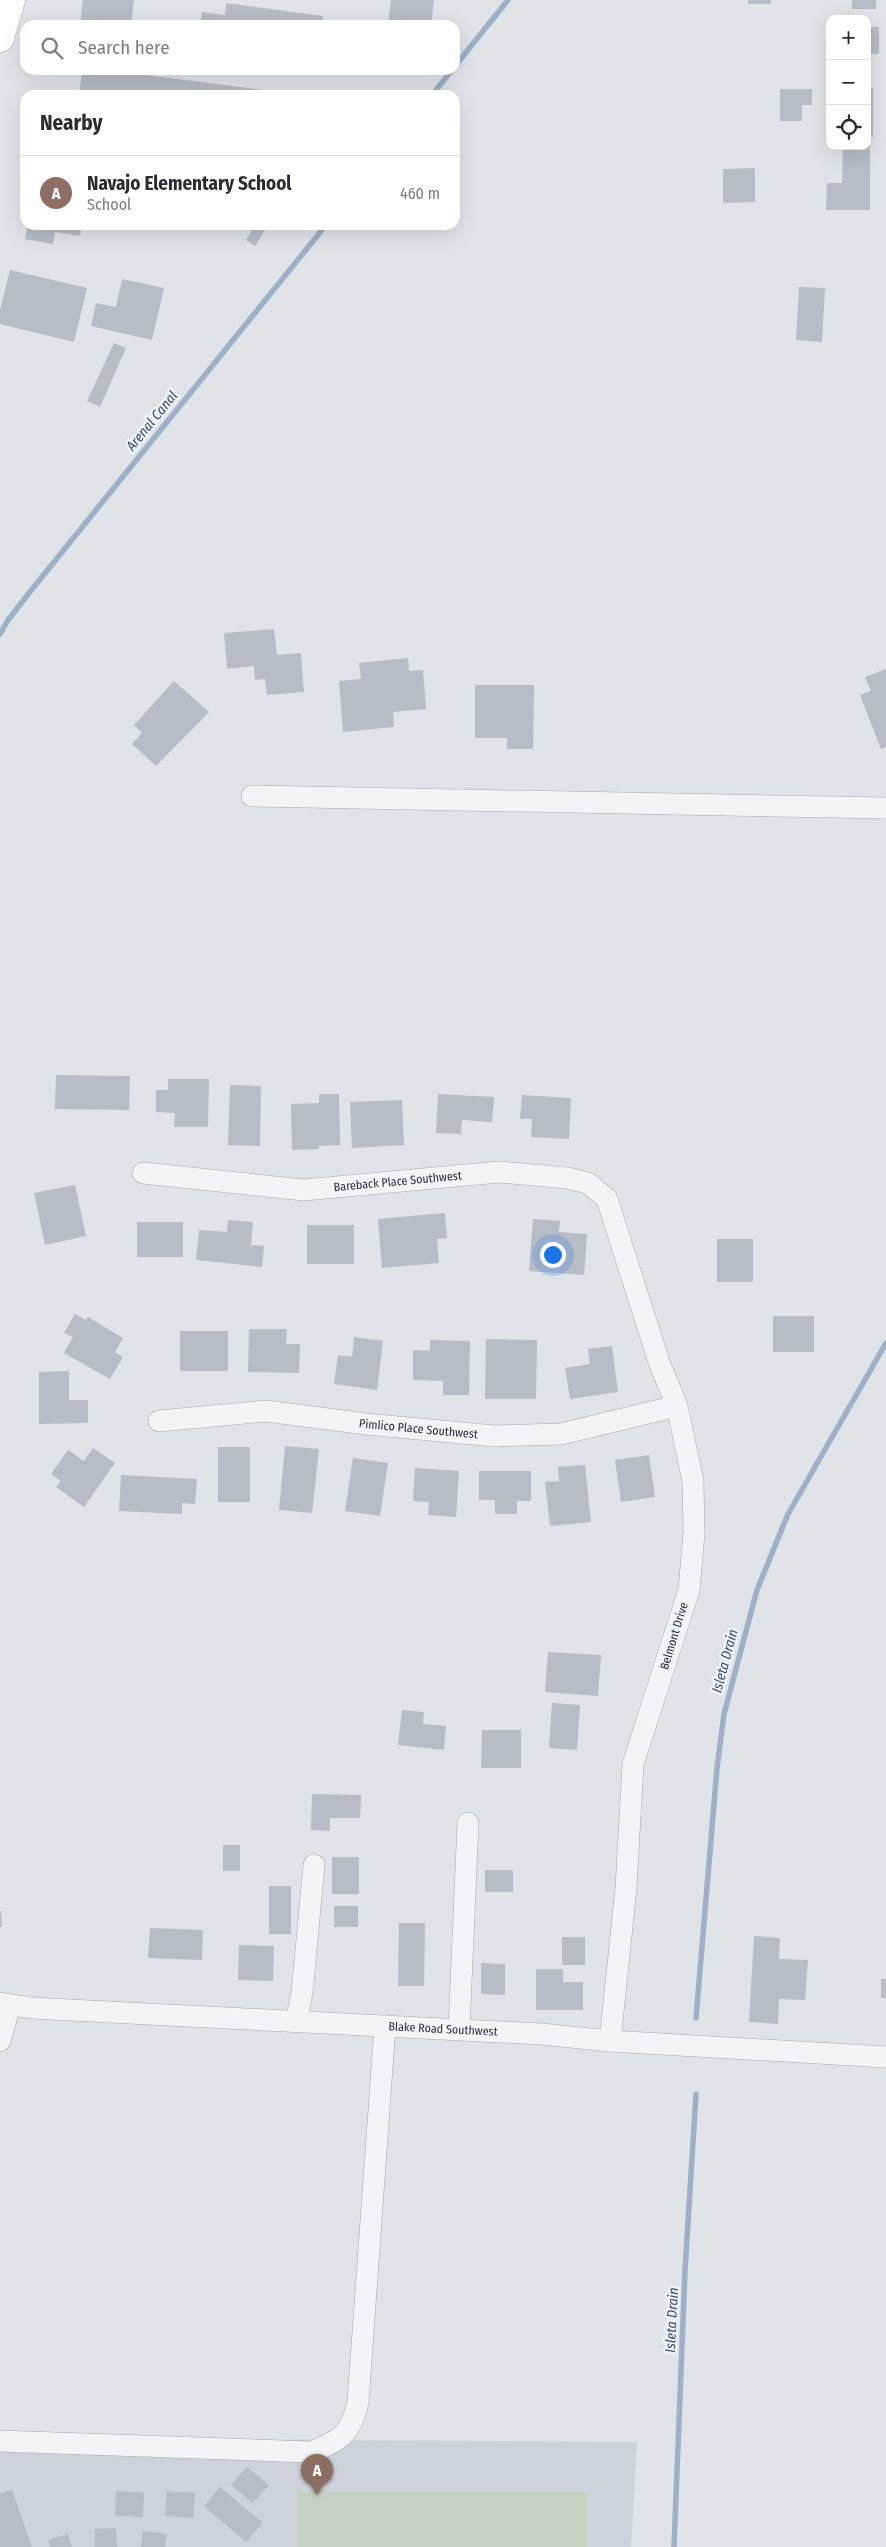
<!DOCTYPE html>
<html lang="en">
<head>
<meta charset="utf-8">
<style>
  :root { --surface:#fff; --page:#f7f7f7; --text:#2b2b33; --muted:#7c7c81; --line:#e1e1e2; --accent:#c84a5a }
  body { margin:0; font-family:"Fira Sans Condensed",sans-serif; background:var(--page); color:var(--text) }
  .controls { position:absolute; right:15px; top:15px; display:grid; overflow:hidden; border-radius:10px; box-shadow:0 5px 20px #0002 }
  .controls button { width:45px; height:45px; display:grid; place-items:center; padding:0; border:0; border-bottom:1px solid var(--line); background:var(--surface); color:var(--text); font:25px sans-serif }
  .you { position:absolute; left:552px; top:1254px; width:18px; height:18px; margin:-12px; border:4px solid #fff; border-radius:50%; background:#1a73e8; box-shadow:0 0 0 8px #1a73e833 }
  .badge { display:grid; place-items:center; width:32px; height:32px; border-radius:50%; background:var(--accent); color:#fff; font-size:16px; font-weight:700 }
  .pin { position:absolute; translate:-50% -41px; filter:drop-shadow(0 1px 2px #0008) }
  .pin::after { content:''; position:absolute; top:26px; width:18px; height:15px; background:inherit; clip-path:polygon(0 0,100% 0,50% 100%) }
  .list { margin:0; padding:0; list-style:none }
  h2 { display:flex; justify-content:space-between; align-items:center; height:65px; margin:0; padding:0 20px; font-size:21px }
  h2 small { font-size:16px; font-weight:400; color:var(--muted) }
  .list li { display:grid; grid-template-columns:32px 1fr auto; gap:15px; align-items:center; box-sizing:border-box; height:75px; padding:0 20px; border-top:1px solid var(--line) }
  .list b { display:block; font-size:19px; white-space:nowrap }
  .list p { margin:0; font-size:16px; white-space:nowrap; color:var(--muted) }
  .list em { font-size:16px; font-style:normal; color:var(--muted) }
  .icon { flex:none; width:28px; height:28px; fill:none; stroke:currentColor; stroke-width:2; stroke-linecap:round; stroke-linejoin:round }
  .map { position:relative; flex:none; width:886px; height:2547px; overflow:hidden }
  .search { position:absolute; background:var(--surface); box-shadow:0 5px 20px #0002; left:20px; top:20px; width:440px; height:55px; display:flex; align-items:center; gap:12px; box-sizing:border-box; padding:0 18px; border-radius:15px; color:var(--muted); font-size:19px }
  .panel { position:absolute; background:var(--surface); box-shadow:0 5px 20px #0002; left:20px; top:90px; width:440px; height:140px; border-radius:15px }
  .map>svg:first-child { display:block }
</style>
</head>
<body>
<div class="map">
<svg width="886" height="2547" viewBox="0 0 886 2547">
  <rect width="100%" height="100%" fill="#e0e3e8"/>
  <polygon fill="#ced2da" points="0,2438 637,2442 631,2547 0,2547"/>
  <rect fill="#c5d2c1" x="298" y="2492" width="289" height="55"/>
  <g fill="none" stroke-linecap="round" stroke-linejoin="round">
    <g stroke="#9cb0c7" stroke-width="5.5">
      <polyline points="455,66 508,0"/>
      <polyline points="432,95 452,70"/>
      <polyline points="0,634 8,620 29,593 326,225"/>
      <polyline points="696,2018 717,1768 724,1714 757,1590 788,1514 886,1343"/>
      <polyline points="674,2547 685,2270 696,2094"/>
    </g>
  </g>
  <g fill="#b7bcc5">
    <polygon points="83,0 134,0 131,25 80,25"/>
    <polygon points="391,0 434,0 431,25 388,25"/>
    <rect x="748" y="0" width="23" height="4"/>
    <rect x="852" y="0" width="24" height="9"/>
    <polygon points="226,3 323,16 322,25 200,25 202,12 225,15"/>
    <rect x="867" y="27" width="12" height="27"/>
    <polygon points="82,70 107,70 288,93 288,95 79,95"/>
    <rect x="867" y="88" width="6" height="49"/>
    <polygon points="780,89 812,89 812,105 802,105 802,121 780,121"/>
    <polygon points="870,145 870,210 826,210 827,183 842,183 843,146"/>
    <polygon points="755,168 755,202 723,203 723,169"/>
    <polygon points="28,225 82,225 80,236 55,232 53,244 25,239"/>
    <polygon points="119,225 129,225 128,230 119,230"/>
    <polygon points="229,225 242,225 239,230"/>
    <polygon points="255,225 268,225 255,246 246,240"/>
    <polygon points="10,270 87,288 74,342 0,324 0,310"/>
    <polygon points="122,279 164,288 152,340 91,326 96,303 116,307"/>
    <polygon points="799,287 825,288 822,342 796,340"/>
    <polygon points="114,343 126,348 100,407 87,401"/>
    <polygon points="274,629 277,655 301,653 304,692 267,695 265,679 255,680 254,666 227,669 224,633"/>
    <polygon points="408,658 409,671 423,670 426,709 393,712 394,727 343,732 339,681 361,679 359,663"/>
    <polygon points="886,669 886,747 881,749 860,695 871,691 865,677"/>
    <polygon points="174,681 209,712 156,766 132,744 142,733 134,725"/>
    <polygon points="475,685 534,685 533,749 507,749 507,738 475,738"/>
    <polygon points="56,1075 130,1076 129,1110 55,1109"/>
    <polygon points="168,1079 209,1079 208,1127 174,1127 175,1113 156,1112 156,1090 168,1090"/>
    <polygon points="230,1085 261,1086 260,1146 228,1145"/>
    <polygon points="319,1094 339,1094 340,1145 319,1146 319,1149 292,1150 291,1104 319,1103"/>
    <polygon points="438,1094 494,1097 492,1122 462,1120 461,1134 436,1133"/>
    <polygon points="522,1095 571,1098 569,1139 531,1137 532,1119 520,1119"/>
    <polygon points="402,1100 404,1145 352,1148 350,1102"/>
    <polygon points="75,1185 86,1236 45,1245 34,1193"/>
    <polygon points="445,1213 447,1238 437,1239 439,1263 382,1268 378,1219"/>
    <polygon points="533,1219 560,1221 559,1232 587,1234 584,1275 529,1271"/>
    <polygon points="228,1220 253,1222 251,1245 264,1246 262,1267 196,1260 199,1230 227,1232"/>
    <rect x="137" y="1222" width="46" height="35"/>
    <rect x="307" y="1225" width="47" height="39"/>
    <rect x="717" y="1239" width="36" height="43"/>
    <polygon points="75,1314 86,1320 88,1317 123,1338 115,1352 123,1357 110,1379 64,1353 73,1337 64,1333"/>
    <rect x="773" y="1316" width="41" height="36"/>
    <polygon points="249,1329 287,1329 286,1344 300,1344 299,1373 248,1372"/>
    <rect x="180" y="1331" width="48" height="40"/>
    <polygon points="354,1337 383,1341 377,1390 334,1384 338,1355 352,1357"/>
    <polygon points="486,1339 537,1340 536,1399 485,1399"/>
    <polygon points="430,1340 470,1341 469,1395 443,1395 443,1381 413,1380 413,1350 430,1351"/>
    <polygon points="612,1346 618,1392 570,1399 565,1368 590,1364 588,1349"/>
    <polygon points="69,1371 69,1400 88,1400 88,1423 39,1424 39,1372"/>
    <polygon points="285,1446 319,1449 312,1513 279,1510"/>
    <rect x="218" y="1447" width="32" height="55"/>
    <polygon points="93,1448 115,1463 84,1507 56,1487 61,1481 51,1474 68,1450 84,1461"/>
    <polygon points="649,1455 655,1497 621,1502 615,1460"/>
    <polygon points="353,1458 388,1463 380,1516 345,1511"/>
    <polygon points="585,1465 591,1522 550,1526 545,1482 559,1481 558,1467"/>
    <polygon points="415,1468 459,1471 456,1517 428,1515 429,1502 413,1501"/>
    <polygon points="479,1471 531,1471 531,1501 517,1501 517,1514 495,1514 495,1500 479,1500"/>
    <polygon points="121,1475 197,1479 195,1504 182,1503 182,1514 119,1511"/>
    <polygon points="548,1652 601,1655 598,1696 545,1692"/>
    <polygon points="552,1703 580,1705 577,1750 549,1748"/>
    <polygon points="402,1710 424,1712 423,1724 446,1726 444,1750 398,1745"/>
    <polygon points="482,1730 521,1730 521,1768 481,1768"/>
    <polygon points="312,1794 361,1795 360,1818 330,1818 330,1831 311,1830"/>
    <rect x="223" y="1845" width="17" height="26"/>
    <rect x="332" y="1857" width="27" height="37"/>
    <rect x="485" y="1870" width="28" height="22"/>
    <rect x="269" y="1886" width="22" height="48"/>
    <rect x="334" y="1906" width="24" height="21"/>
    <polygon points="0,1911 1,1911 2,1927 0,1927"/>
    <polygon points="399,1923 425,1923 424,1986 398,1986"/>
    <polygon points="150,1928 203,1930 202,1960 148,1958"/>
    <polygon points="754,1936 780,1938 779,1959 808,1960 805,2000 779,1999 778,2024 749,2022"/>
    <rect x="562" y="1937" width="23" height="28"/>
    <polygon points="239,1945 274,1946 273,1981 238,1980"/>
    <polygon points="481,1963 505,1964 505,1995 481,1994"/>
    <polygon points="536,1969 563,1969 563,1982 583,1982 583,2010 536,2010"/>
    <rect x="881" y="1979" width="5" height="19"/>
    <polygon points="247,2467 269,2485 253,2503 231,2485"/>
    <polygon points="220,2487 263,2523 246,2542 204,2506"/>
    <polygon points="12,2490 32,2547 0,2547 0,2494"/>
    <polygon points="116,2491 144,2493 143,2517 115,2516"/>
    <polygon points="167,2491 195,2493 193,2518 165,2516"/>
    <polygon points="116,2528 117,2547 95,2547 95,2529"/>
    <polygon points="143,2531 167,2534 165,2547 141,2547"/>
    <polygon points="68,2534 72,2547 50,2547 48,2540"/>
  </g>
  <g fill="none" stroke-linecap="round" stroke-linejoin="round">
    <g stroke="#a5aab2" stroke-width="22">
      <g id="minor">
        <polyline points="252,796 886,808"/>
        <path id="s1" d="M143 1173 304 1190 499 1172 567 1178 588 1183 607 1199 659 1362 677 1406 693 1481 694 1533 689 1590 633 1764 626 1888 610 2041"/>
        <path id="s2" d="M159 1421 266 1411 366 1424 494 1436 561 1434 677 1406"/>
        <path id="s3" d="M0 2003 31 2008 541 2034 610 2041 886 2057"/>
        <polyline points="296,2021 302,1993 314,1865"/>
        <polyline points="459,2029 468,1823"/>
        <polyline points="0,2041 10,2005"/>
        <path d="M0 2441 311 2452C341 2440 351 2434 358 2402L385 2026"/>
      </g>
    </g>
    <g stroke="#a0a7b3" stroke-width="29">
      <polyline id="major" points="0,38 11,0"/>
    </g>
    <use href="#minor" stroke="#f2f4f7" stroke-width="21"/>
    <use href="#major" stroke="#fff" stroke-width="28"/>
  </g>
  <g text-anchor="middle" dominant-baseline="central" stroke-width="5" stroke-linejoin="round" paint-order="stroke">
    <g font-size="12" fill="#29303f" stroke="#eff2f6">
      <text stroke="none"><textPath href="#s1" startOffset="256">Bareback Place Southwest</textPath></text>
      <text stroke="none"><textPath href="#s2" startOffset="261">Pimlico Place Southwest</textPath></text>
      <text transform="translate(674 1636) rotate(-73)">Belmont Drive</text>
      <text stroke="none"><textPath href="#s3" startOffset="444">Blake Road Southwest</textPath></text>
    </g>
    <g font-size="14" font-style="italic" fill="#354e71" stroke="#eff2f6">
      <text transform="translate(152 421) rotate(-51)">Arenal Canal</text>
      <text transform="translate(725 1661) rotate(-75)">Isleta Drain</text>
      <text transform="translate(672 2320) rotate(-87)">Isleta Drain</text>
    </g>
  </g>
</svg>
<div class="controls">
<button>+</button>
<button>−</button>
<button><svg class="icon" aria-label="locate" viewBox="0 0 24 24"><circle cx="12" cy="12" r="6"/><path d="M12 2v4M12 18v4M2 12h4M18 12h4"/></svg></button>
</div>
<div class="you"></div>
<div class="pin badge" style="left:317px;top:2495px;background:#8d6e63">A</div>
<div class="search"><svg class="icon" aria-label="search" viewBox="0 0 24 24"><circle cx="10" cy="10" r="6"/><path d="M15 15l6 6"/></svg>Search here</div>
<section class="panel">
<h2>Nearby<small></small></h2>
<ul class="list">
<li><span class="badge" style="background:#8d6e63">A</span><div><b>Navajo Elementary School</b><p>School</p></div><em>460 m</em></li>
</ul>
</section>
</div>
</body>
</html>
